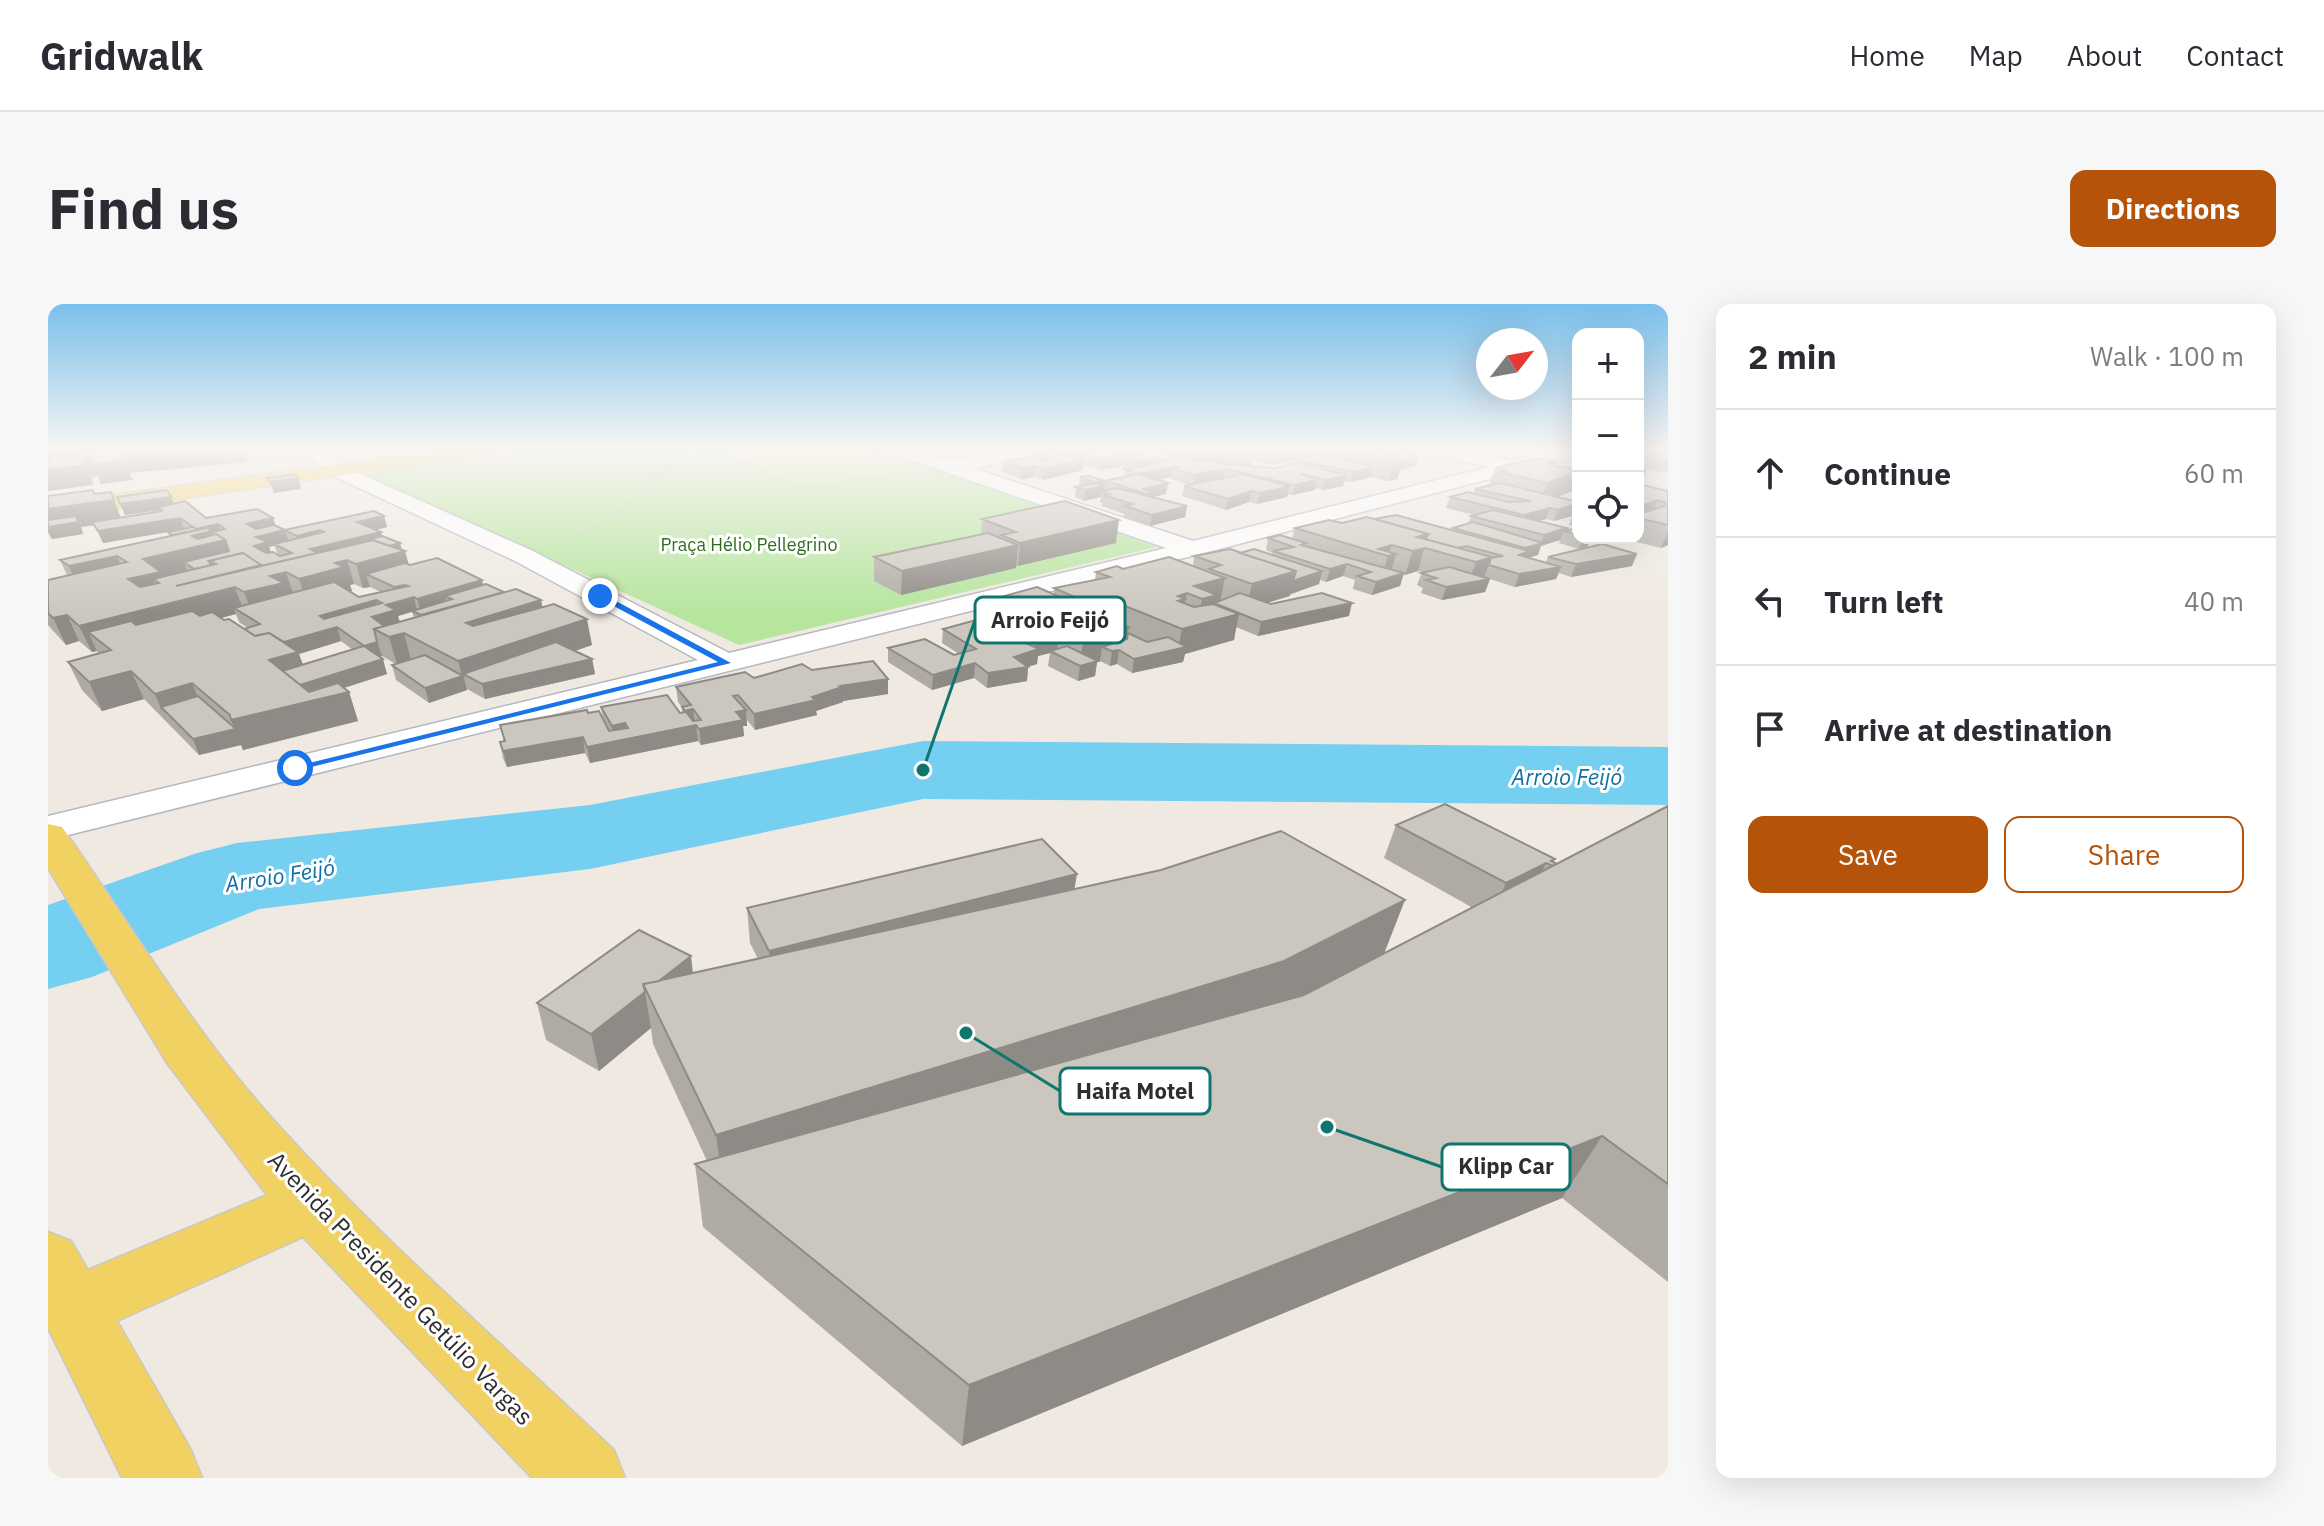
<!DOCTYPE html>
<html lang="en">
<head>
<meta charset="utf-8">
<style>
  :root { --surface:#fff; --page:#f7f7f7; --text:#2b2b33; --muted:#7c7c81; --line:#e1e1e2; --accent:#b45309 }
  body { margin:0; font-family:"IBM Plex Sans",sans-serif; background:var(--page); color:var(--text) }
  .controls { position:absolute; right:24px; top:24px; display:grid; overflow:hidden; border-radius:16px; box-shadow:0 8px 32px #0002 }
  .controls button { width:72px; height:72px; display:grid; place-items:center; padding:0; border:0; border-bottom:2px solid var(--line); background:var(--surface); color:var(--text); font:40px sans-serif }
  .compass { position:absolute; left:1428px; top:24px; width:72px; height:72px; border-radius:50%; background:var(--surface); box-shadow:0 8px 32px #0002; rotate:59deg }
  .stop { position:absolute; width:24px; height:24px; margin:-18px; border:6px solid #1a73e8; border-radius:50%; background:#fff }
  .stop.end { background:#1a73e8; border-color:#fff; box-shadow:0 2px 8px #0008 }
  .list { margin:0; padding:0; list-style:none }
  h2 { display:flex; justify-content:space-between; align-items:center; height:104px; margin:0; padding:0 32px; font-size:34px }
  h2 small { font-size:26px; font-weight:400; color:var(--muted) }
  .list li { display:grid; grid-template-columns:52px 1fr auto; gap:24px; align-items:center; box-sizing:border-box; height:128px; padding:0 32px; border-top:2px solid var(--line) }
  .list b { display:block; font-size:30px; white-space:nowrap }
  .list em { font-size:26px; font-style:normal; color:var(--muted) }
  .actions { display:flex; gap:16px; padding:24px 32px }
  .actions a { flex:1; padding:18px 0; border:2px solid var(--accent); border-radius:16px; text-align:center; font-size:28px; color:var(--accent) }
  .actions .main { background:var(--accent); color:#fff }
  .icon { flex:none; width:44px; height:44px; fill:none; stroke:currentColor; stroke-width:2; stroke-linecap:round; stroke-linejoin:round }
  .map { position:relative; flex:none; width:1620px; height:1174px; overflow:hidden; border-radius:16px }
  header { display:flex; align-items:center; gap:48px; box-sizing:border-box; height:112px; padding:0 40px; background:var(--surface); border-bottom:2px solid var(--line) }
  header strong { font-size:38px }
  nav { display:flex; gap:44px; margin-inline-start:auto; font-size:28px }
  .intro { display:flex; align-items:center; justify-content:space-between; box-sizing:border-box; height:192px; padding:0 48px }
  h1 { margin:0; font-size:56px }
  .button { padding:20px 36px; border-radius:16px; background:var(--accent); color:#fff; font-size:28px; font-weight:700 }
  main { display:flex; gap:48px; padding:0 48px }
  aside { flex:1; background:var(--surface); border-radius:16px; box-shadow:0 8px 32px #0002 }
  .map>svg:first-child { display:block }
</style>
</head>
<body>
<header>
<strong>Gridwalk</strong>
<nav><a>Home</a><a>Map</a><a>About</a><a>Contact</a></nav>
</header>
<div class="intro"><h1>Find us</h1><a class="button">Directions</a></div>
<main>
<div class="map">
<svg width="1620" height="1174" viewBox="0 0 1620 1174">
  <rect width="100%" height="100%" fill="#efe9e1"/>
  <polygon fill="#b6e59e" points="485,144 826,144 1109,243 691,341 313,169"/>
  <polygon fill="#c9ec9a" points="721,144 804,144 860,165 756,183 682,150"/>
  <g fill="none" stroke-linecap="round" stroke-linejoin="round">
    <polygon fill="#75cff0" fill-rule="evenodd" points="875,437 1620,443 1620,501 875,495 542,565 211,605 44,673 0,685 0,601 149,549 189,539 542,501"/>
    <g stroke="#b4b7c1" stroke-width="3">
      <polygon id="minor" points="253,144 274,144 295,162 485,247 681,349 1118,244 840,148 837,144 865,144 903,157 971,144 1011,144 1002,149 925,164 1145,237 1441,163 1375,148 1372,144 1407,144 1464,157 1515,144 1530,144 1530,152 1152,250 0,536 0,512 650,356 467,257 281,170"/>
    </g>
    <g stroke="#c9c9c9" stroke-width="3">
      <g id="major">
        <polygon points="405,144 456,144 447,149 0,214 0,200"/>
        <path d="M0 520 14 523C83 621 143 724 223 813 329 932 450 1036 566 1146L577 1174H484L255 933 69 1017 143 1146 154 1174H74L0 1024V928L23 937 40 966 219 891 119 759 0 564Z"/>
      </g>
    </g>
    <path stroke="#c9c9c9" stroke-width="2" stroke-dasharray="3 2" stroke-linecap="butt" d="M529 231C579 211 607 167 653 144"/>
    <polyline stroke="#c9c9c9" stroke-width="3" stroke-dasharray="4 2" stroke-linecap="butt" points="529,231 534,229"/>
    <use href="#minor" fill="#fff" fill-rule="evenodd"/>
    <use href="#major" fill="#f2d163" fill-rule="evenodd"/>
  </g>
  <g fill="#afaba4" fill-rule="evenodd">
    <polygon points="867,144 910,144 879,148"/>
    <path d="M1019 144H1339L1371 152 1368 162 1352 166 1349 175 1340 177 1323 173 1303 178 1296 177 1295 182 1275 186 1267 184V186L1244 191 1240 190 1239 193 1209 200 1201 198 1178 206 1134 192 1136 182 1141 181 1123 175V173L1110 176 1118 190 1105 193 1139 202 1137 213 1102 222 1076 213V210L1054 202V199L1052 198 1053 193 1036 197 1027 193 1028 183 1031 182 1032 173 1057 177 1056 187 1057 177 1076 173 1077 166H1078L1074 165V160V162L1053 166 1036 161 1035 166 995 176 986 173 974 175 954 168V158L985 154V150H1016L1017 145ZM1251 155 1247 156 1246 160 1226 164 1199 162 1203 161 1204 156 1224 161Z"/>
    <polygon points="1414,144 1440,144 1428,147"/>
    <polygon points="1590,144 1620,144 1620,169 1599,165 1597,171 1590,173"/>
    <polygon points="1508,158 1507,161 1530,166 1530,174 1525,187 1509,193 1530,198 1530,223 1521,221 1524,212 1506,217 1498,215 1492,217 1519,224 1518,227 1530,226 1530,234 1543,234 1540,242 1531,245 1511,239 1512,236 1493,242 1490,251 1481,254 1498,258 1500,253 1584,262 1523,273 1511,269 1508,275 1467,283 1442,275 1437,288 1394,296 1373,289 1375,284 1369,281 1374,268 1370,267 1357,271 1355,271 1352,282 1324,291 1305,285 1307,276 1295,272 1278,278 1272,276 1271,280 1219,299 1301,312 1210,332 1188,323 1186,336 1137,350 1135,358 1084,369 1069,360 1062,362 1052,357 1049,358 1047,372 1030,377 1000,362 1002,349 990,352 989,360 980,363 979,377 939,384 926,374 884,386 840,358 840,344 906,351 911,350 894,339 895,325 941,323 941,317 951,315 953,293 1006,290 1006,284 1047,276 1048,268 1075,265 1145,262 1146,252 1192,249 1224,251 1224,249 1218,246 1220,234 1244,235 1247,224 1326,215 1404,226 1405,224 1420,220 1423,212 1426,211 1398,204 1402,193 1425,189 1427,185 1441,181 1447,164"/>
    <polygon points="1590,182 1620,187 1620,241 1613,244 1573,234 1590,234"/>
    <path d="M47 190 73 213 112 207V206L77 211 69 193 126 200 158 214H225L228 222 236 226 336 212 339 223 328 226 334 232 352 239 354 246 357 247 361 261 435 281 456 288 493 296 494 303 544 341 526 347 544 355 547 370 437 395 419 385V386L381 399 348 376 344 361 348 360 334 352 332 353 339 370 296 384 301 388 310 417 195 446 193 441 151 451 96 395 54 407 34 386 20 358 50 350 49 347 44 348 31 337 18 341 0 321V276L19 271 12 256 121 232 120 228 134 226 55 239 46 221 33 223 35 230 4 235 0 228V192ZM226 241 230 251 223 248 221 243ZM306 280 315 284 322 283 333 288 311 293 302 288 304 287 302 281ZM364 308 366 313 352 318 350 312ZM188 310 191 318 200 324 196 325 173 314ZM293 337 305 346 255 361 251 350Z"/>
    <polygon points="934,215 1068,239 968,262 968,264 853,291 826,277 826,253 933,230"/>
    <polygon points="764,366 840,375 840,390 795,397 795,398 768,407 769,411 707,426 699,416 699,422 695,422 696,432 653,441 650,437 542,459 537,449 459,463 455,454 452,438 456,437 452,421 540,409 555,415 553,403 632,409 634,408 634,403 630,398 628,383"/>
    <polygon points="1620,502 1620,978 1514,894 914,1142 655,923 647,860 659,857 605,740 603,724 551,767 498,736 489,699 645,669 710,655 702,639 699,604 1026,585 1336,650 1425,604 1336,554 1348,521 1509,560"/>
  </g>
  <g fill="#8e8b86">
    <polygon points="0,144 70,144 36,154 134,144 195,144 200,158 82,169 85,176 53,180 50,172 44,173 45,181 0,187"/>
    <polygon points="879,144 910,144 879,148"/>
    <polygon points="1174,144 1207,144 1203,161 1188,165 1190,155 1179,152 1177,162 1148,168 1152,149"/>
    <polygon points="1253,145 1251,155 1224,161 1227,151"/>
    <polygon points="1075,152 1074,162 1053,166 1055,156"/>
    <polygon points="1371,152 1368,162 1352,166 1349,175 1340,177 1345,157"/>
    <polygon points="1109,154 1108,164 1087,169 1088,158"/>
    <polygon points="1036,156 1035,166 995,176 996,165"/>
    <polygon points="1601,160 1597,171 1590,173 1590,164"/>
    <polygon points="987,162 986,173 974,175 975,164"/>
    <polygon points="1128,162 1128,166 1124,165 1123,173 1088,181 1090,170"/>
    <polygon points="1326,163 1323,173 1303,178 1306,168"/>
    <polygon points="1177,165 1175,175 1145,182 1147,171"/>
    <polygon points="1530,168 1530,174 1525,187 1491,199 1499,179"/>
    <polygon points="1251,170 1254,170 1252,179 1270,175 1267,186 1244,191"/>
    <polygon points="1298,171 1295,182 1275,186 1278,176"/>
    <polygon points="250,174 253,185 226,189 222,178"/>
    <polygon points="1057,177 1056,187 1054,188 1053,193 1036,197 1037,186 1048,179"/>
    <polygon points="1120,179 1118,190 1105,193 1097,201 1099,190 1095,185"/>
    <polygon points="1242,182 1239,193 1209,200 1212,189"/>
    <polygon points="1203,187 1201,198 1178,206 1180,195"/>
    <polygon points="63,188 74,217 33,223 35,230 4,235 0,228 0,205 50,198"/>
    <polygon points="123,193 128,204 111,203 112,206 77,211 72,200"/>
    <polygon points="1610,196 1601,216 1590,214 1590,203"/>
    <polygon points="1529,200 1524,212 1506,217 1510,206"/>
    <polygon points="1139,202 1137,213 1102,222 1104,211"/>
    <polygon points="1502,204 1498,215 1472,223 1476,211"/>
    <polygon points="336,212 339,223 312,230 309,218"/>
    <polygon points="132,214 136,225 55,239 50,227"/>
    <polygon points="225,214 229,226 203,231 199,220"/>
    <polygon points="1071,216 1068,239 970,262 972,239"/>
    <polygon points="170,220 186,259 168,260 161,257 136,258 141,270 111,279 105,275 113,295 91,300 80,275 95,255 144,232 148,225"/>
    <polygon points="1519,224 1518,228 1516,227 1512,236 1493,242 1490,251 1479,254 1471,251 1475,250 1477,244 1493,239 1496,231"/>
    <polygon points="237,226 241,238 221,243 224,251 210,254 206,242 208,233"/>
    <polygon points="272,226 276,238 253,244 249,232"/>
    <polygon points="333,228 336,240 280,245 283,253 352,239 354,248 357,247 363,271 318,270 322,283 315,284 308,260 299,256 306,280 302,281 304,287 259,300 251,275 238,268 246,292 206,314 196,288 187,283 196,308 186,304 188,310 60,344 40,328 49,347 44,348 31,322 128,282 213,261 222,272 262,245"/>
    <polygon points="1620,228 1620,241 1613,244"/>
    <polygon points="1380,230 1370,267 1357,271 1369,233"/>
    <polygon points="1536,234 1543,234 1540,242 1531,245"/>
    <polygon points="970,241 968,264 853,291 854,267"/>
    <polygon points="1344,241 1340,252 1348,250 1341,274 1333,276 1340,252 1331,245"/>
    <polygon points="1589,250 1584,262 1523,273 1528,260"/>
    <polygon points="69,252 79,276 32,287 21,262"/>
    <polygon points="1444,253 1435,276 1442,275 1437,288 1394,296 1398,283 1420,279 1428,258"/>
    <polygon points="1299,260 1295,272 1278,278 1282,265"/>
    <polygon points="1513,263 1508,275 1467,283 1471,270"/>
    <polygon points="1248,267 1274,267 1271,280 1242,290 1242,292 1198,305 1204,280"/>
    <polygon points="1356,269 1352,282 1324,291 1328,278"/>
    <polygon points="1177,274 1172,298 1149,321 1154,295 1146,282"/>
    <polygon points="434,276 437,289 404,295 397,292 399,300 373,308 369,295"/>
    <polygon points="1139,289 1132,321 1125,323 1130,292"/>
    <polygon points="366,293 369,306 350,312 352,320 328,327 324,313 338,301"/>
    <polygon points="328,296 332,309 276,326 272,312"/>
    <polygon points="493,296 498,322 394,333 428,303"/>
    <polygon points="1070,299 1066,325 1048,330 1052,304"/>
    <polygon points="1304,299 1301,312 1210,332 1213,318"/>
    <polygon points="1191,310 1186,336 1137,350 1135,358 1084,369 1086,355 1130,345 1134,325"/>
    <polygon points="19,311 31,337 18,341 5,314"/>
    <polygon points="539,315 544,341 433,380 415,370 419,386 381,399 377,384 414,372 410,357"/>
    <polygon points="289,323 293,337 251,350 260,375 240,381 212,345"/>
    <polygon points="1081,323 1077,349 1071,346 1069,360 1062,362 1064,347 1054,343 1052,357 1049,358 1047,372 1030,377 1035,336"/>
    <polygon points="356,329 363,356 349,360 341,333"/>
    <polygon points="1011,333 1009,347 1002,347 1002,349 990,352 989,360 979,363 980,363 979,377 939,384 940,369 966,353 986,347 987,340"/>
    <polygon points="329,338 334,352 320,357 316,342"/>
    <polygon points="335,355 339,370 249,399 243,384"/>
    <polygon points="544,355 547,370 437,395 434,380"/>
    <polygon points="927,359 926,374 884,386 885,371"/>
    <polygon points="83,367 96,395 54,407 41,378"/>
    <polygon points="840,375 840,390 795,397 795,398 768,407 769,411 707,426 706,410 764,393 792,382"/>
    <polygon points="144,379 156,408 113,403 119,419 107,390"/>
    <polygon points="301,388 310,417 195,446 193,441 151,451 145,435 187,425 183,416"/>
    <polygon points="645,405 647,421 637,407"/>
    <polygon points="698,406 699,422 695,422 696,432 653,441 651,425 688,408"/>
    <polygon points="577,419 579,435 648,421 650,437 542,459 539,443 566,437 564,422"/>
    <polygon points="535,433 537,449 459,463 455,447"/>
    <polygon points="1498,559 1482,593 1443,614 1458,579"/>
    <polygon points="1029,570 1023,605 724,683 721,647"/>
    <polygon points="1357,596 1334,655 1217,717 675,882 668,831"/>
    <polygon points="643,652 647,688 598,686"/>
    <polygon points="597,688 603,724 551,767 543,730"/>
    <polygon points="1554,832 1514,894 914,1142 921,1081"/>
  </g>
  <g fill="#cbc7bf" stroke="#8e8b86" stroke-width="2" fill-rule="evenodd">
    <polygon points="74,144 134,144 74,150 77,156 45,160 44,154 48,152 36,154 37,161 0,166 0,153"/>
    <polygon points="1100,144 1150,158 1159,156 1175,160 1226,164 1250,159 1298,171 1278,176 1254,170 1251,170 1270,175 1247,181 1177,165 1147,171 1124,165 1132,163 1128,162 1090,170 1077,166 1118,157 1109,154 1088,158 1075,155 1093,151 1089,149 1068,150 1075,152 1055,156 1017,145"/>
    <polygon points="1135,144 1174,144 1152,149"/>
    <polygon points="1207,144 1249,144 1253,145 1227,151 1207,146"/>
    <polygon points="1289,144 1332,144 1348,148 1335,151 1355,156 1345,157"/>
    <polygon points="1332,144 1337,144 1371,152 1354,156 1346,154 1348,148"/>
    <polygon points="1590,144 1620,144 1620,150 1590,145"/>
    <polygon points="1005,147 1036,156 996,165 987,162 975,164 954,158 981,153 994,157 1002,156 985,150"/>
    <polygon points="1590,147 1620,151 1620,158 1590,153"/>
    <polygon points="1194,149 1205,151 1190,155 1179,152"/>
    <polygon points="1274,150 1326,163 1306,168 1247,156"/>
    <polygon points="1488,154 1508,158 1500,160 1530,166 1530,168 1499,179 1452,168 1459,167 1447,164"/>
    <polygon points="1590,158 1601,160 1590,164"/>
    <polygon points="246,170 250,174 222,178 219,174"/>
    <polygon points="1090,170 1120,179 1095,185 1106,188 1099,190 1057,177"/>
    <polygon points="1195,170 1242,182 1212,189 1203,187 1180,195 1136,182"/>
    <polygon points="1041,172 1057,177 1048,179 1032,173"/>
    <polygon points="1047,179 1056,182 1037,186 1028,183"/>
    <polygon points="1452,179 1530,198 1530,199 1510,206 1502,204 1476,211 1402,193 1420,188 1460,198 1483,197 1427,185"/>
    <polygon points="1594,181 1620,187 1620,199 1610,196 1590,203 1590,182"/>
    <polygon points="1069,184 1139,202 1104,211 1077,202 1084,200 1055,191 1061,190 1054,187"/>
    <polygon points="45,186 46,190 63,188 66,196 0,205 0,192"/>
    <polygon points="119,186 123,193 72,200 69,193"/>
    <polygon points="137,197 158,214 209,205 225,214 199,220 208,225 226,221 237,226 208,233 220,238 206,242 218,249 225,248 232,252 244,249 226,240 276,228 272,226 249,232 236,226 326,207 336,212 309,218 333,228 262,245 270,249 213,262 195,249 161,257 163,262 146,265 136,258 181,247 177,236 168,230 165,231 164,228 177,225 170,220 148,225 132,214 50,227 44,218 114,207 111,203"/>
    <polygon points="1017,197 1071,216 972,239 953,231 968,228 934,215"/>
    <polygon points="1620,201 1620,221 1590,214 1590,208 1594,209"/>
    <polygon points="1445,206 1519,224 1496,231 1423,212"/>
    <polygon points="1348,211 1481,247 1471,251 1513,263 1471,270 1441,261 1443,254 1455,252 1418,242 1410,244 1378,236 1380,230 1326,215"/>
    <polygon points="28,212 30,218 0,223 0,216"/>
    <polygon points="1319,213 1380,230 1369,233 1444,253 1428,258 1377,244 1365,247 1344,241 1331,245 1348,250 1340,252 1247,224 1281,216 1294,219"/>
    <polygon points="1425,218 1495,239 1477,244 1405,224"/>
    <polygon points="145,223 149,226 124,231 120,228"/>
    <polygon points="159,224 164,227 144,232 150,235 168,230 177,236 95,255 113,268 80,275 92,283 111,279 105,275 168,260 161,257 195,249 213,261 128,282 325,236 357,247 308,260 299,256 287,259 296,263 251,275 238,268 222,272 236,279 196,288 187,283 31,322 19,311 5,314 0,309 0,276 79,258 69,252 21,262 12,256"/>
    <polygon points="1525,225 1530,226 1530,231 1516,227"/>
    <polygon points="940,229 970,241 854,267 826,253"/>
    <polygon points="1232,231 1258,239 1253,241 1356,269 1328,278 1309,272 1323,268 1299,260 1282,265 1225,247 1246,243 1220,234"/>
    <polygon points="334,232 352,239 342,242 325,236 283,246 280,245"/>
    <polygon points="1554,240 1589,250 1528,260 1500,253"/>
    <polygon points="1182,245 1248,267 1204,280 1161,265 1173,261 1146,252"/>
    <polygon points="1206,245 1274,267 1245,277 1248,267 1192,249"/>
    <polygon points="1121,253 1177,274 1146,282 1169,291 1154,295 1139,289 1130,292 1137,295 1130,297 1146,303 1165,300 1191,310 1134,325 1070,299 1052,304 1006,284 1062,273 1048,268 1069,262 1075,265"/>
    <path d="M389 254 434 276 369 295 366 293 338 301 348 306 324 313 336 322 326 325 329 338 316 342 335 355 252 381 234 367 316 342 289 323 236 338 221 329 207 332 196 325 212 320 186 304 286 278 311 293 360 282 357 281 346 283 318 270 357 259 362 261ZM328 296 334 299 276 315 272 312Z"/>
    <polygon points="1401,263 1442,275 1398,283 1378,276 1388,274 1373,269"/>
    <polygon points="438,280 456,288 373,311 364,307 404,295 397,292"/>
    <polygon points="989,283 1081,323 1035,336 1020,329 1028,327 953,293"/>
    <polygon points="468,285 493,296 418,319 425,322 506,300 539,315 410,357 356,329 341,333 326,325"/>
    <polygon points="1192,289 1223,300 1274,289 1304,299 1213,318 1166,299"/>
    <polygon points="144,307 152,312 164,308 176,316 181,315 207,332 221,329 250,348 221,356 261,388 290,379 301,388 183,416 182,411 144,379 107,390 83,367 41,378 20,358 63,346 40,328 83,317 88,321"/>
    <polygon points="965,311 1011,333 987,340 941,317"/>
    <polygon points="928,316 991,345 966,353 980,363 940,369 927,359 885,371 840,344 877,335 906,351 928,345 895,325"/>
    <polygon points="1080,329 1099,338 1120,333 1138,343 1086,355 1071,346 1064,347 1054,343 1079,335"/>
    <polygon points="508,338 544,355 434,380 415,370"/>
    <polygon points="1019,342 1050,357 1032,362 1002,347"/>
    <polygon points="377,351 415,372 377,384 344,361"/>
    <polygon points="825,357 840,375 792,382 794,383 764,393 768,396 706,410 690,391 685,392 698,406 688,408 695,416 651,425 648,421 539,443 535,433 455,447 452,438 457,437 452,421 539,406 540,409 551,407 561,427 580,424 577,419 564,422 553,403 619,391 632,409 638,408 645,417 653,416 645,405 637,407 634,403 643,401 628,383 697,368 706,374 754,360 764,366"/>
    <polygon points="150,392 188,425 145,435 113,403"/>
    <polygon points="1397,500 1507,555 1503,557 1509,560 1505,562 1498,559 1458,579 1348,521"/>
    <polygon points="1620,502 1620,880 1554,832 921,1081 647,860 1256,691"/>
    <polygon points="1233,527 1357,596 1236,657 668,831 595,680 1113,566"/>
    <polygon points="994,535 1029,570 721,647 699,604"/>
    <polygon points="591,626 643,652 611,677 595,680 597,688 543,730 489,699"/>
  </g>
  <linearGradient id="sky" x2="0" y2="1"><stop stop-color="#7abfeb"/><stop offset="0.47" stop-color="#f8f5f2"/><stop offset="1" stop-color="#f8f5f2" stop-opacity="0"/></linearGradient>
  <rect width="1620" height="309" fill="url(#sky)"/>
  <polygon fill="#1a73e8" points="549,290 555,290 683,359 247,467 241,464 670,358 549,293"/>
  <g text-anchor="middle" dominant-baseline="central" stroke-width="6" stroke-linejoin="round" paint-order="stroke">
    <g font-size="18" fill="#2c6e1b" stroke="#fff">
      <text x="701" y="240">Praça Hélio Pellegrino</text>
    </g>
    <g font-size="22" font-style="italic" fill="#0d6fa3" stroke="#fff">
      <text x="1519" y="472">Arroio Feijó</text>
      <text transform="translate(232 571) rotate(-9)">Arroio Feijó</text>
    </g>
    <g font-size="24" fill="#2e2e2e" stroke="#fff">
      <text transform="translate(353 984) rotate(46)">Avenida Presidente Getúlio Vargas</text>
    </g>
  </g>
  <path fill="none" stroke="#0f766e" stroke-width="3" d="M875 466L927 316M918 729L1012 787M1279 823L1394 863"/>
  <g fill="#0f766e" stroke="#fff" stroke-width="3">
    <circle cx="875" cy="466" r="8"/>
    <circle cx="918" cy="729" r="8"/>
    <circle cx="1279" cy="823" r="8"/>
  </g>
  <g fill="#fff" stroke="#0f766e" stroke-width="3">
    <rect x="927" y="293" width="150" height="46" rx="8"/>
    <rect x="1012" y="764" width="150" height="46" rx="8"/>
    <rect x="1394" y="840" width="128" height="46" rx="8"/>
  </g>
  <g font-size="22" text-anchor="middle" font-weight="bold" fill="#2e2e2e">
    <text x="1002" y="324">Arroio Feijó</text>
    <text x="1087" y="795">Haifa Motel</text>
    <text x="1458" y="870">Klipp Car</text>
  </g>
</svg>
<div class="controls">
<button>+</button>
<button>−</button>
<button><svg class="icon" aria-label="locate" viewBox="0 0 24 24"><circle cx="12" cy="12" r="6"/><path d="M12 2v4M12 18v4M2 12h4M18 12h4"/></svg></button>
</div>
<svg class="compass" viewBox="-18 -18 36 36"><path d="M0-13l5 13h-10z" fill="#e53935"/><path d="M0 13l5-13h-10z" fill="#7c7c81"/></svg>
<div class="stop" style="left:247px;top:464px"></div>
<div class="stop end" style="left:552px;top:292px"></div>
</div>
<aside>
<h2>2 min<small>Walk · 100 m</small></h2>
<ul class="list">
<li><svg class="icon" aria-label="ahead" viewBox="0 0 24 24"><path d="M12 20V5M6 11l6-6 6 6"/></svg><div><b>Continue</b></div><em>60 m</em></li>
<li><svg class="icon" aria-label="left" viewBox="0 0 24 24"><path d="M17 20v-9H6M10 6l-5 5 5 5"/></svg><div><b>Turn left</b></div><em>40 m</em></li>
<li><svg class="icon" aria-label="arrive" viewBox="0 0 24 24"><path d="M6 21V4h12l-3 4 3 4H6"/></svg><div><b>Arrive at destination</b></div></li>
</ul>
<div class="actions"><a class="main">Save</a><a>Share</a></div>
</aside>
</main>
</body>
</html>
